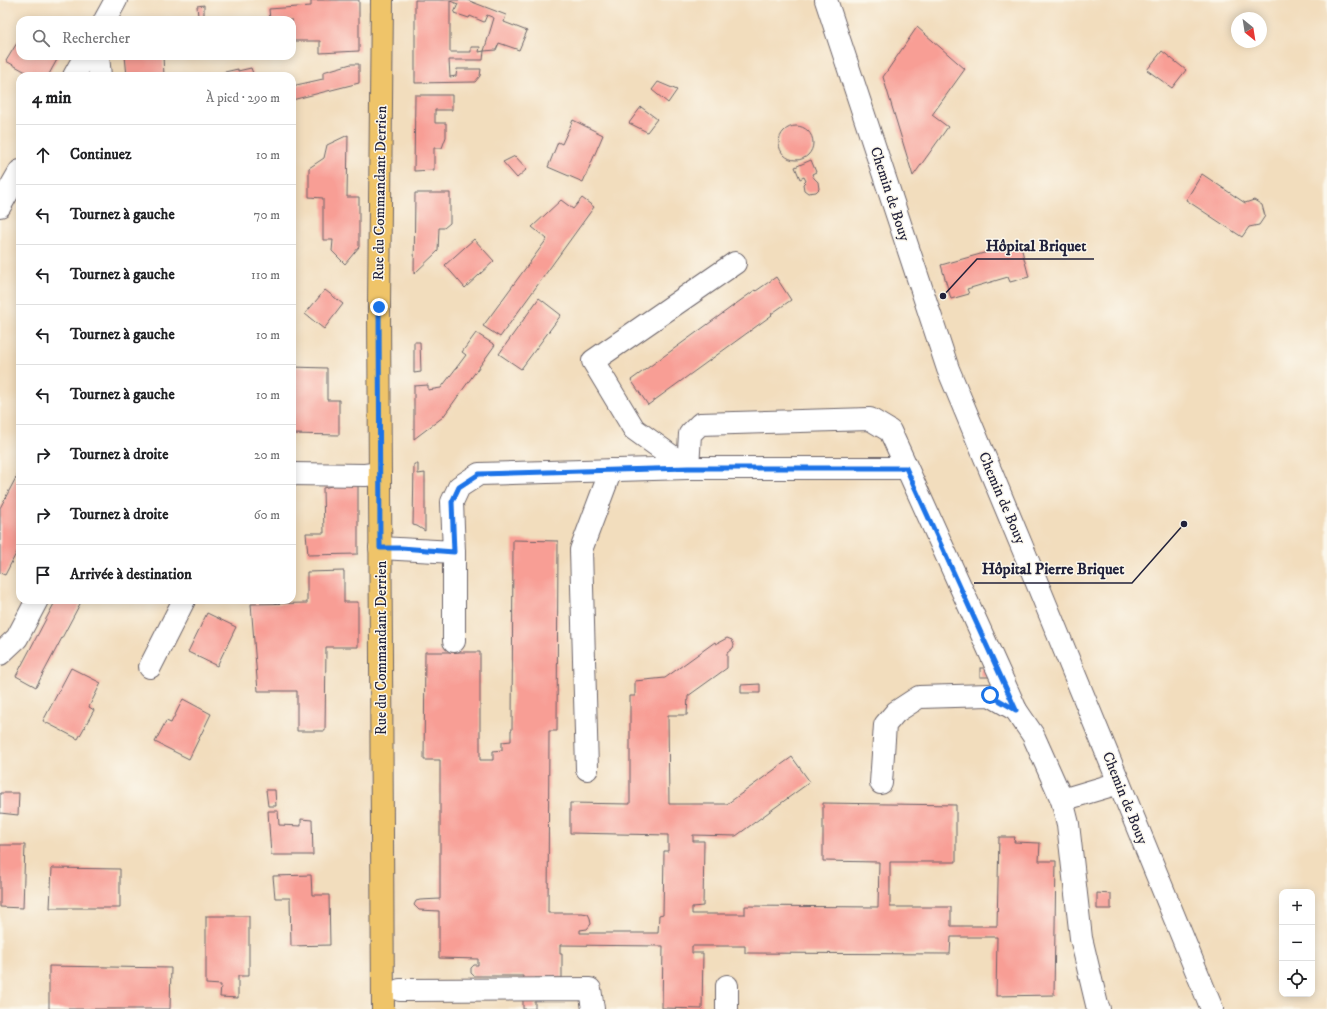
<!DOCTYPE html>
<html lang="fr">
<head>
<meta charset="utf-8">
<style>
  :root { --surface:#fff; --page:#f2f2f2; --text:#202124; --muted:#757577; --line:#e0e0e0 }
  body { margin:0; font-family:"IM FELL DW Pica",serif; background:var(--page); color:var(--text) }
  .controls { position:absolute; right:12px; bottom:12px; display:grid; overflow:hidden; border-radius:8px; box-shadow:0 2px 10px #0003 }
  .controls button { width:36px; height:36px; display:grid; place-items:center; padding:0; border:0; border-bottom:1px solid var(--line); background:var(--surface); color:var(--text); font:20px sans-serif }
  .compass { position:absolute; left:1231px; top:12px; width:36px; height:36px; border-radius:50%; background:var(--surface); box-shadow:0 2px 10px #0003; rotate:150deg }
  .stop { position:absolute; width:12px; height:12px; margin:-9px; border:3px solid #1a73e8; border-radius:50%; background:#fff }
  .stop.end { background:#1a73e8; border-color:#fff; box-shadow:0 1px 4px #0008 }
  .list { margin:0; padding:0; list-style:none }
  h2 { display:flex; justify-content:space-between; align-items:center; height:52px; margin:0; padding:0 16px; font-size:17px }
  h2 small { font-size:13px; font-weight:400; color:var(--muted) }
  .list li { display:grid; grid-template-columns:26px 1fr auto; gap:12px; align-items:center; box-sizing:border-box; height:60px; padding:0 16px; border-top:1px solid var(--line) }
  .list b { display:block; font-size:15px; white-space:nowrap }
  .list em { font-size:13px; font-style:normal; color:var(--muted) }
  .icon { flex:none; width:22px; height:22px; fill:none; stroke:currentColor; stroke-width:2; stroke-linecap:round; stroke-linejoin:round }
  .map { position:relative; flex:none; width:1327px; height:1009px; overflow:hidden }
  .search { position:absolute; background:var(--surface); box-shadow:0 2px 10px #0003; left:16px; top:16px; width:280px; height:44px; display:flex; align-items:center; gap:10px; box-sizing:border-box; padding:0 14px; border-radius:12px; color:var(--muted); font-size:15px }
  .panel { position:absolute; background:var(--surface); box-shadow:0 2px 10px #0003; left:16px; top:72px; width:280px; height:532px; border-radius:12px }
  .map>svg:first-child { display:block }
</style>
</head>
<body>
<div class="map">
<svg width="1327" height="1009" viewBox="0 0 1327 1009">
  <rect width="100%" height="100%" fill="#fbf7ec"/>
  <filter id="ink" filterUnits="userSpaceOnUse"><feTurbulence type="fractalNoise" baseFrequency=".025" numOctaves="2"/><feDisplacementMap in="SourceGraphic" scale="8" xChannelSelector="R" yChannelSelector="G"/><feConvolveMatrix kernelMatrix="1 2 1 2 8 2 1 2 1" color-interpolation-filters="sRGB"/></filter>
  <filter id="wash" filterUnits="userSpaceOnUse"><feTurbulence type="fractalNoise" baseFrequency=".012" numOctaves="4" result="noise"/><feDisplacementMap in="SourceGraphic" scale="16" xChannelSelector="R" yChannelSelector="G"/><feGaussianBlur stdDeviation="0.9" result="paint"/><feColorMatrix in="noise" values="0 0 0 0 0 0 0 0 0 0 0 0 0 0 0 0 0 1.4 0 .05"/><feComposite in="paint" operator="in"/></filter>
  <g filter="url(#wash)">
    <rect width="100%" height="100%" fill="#f2ddbd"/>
    <g id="blocks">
      <g fill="#f89e95">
        <polygon points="311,0 359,0 359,51 320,53 320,41 292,41 292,20 270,20 269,9 311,6"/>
        <polygon points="415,0 467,0 506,15 504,22 527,31 519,50 499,43 496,50 484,51 494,18 487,15 484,22 470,16 469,18 454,13 458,4 450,1 450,52 471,52 471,47 480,47 479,52 484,51 483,60 449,60 450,77 456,76 457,69 481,69 480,76 475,82 415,83"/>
        <polygon points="204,5 204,15 198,16 197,6"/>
        <polygon points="917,27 965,69 932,115 948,127 913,176 883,77"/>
        <polygon points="20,38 20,56 59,56 48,76 33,76 6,61"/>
        <polygon points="1162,51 1186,70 1172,88 1147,70"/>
        <polygon points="125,56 163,56 164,76 127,76"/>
        <polygon points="351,64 359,64 359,83 292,100 292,86 323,79 323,72"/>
        <polygon points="251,68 254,76 217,76 216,74 238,69 238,71"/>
        <polygon points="658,82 677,90 668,103 652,90"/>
        <polygon points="415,95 452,95 452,110 435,110 435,123 446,123 446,137 442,148 434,148 434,170 414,171"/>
        <polygon points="641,107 657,119 647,132 629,123"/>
        <polygon points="573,120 603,135 583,182 548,167 558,142 562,144"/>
        <circle cx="796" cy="143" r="17"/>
        <polygon points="348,135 347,197 359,197 359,247 345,264 332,251 333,240 323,240 323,198 309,197 309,168 324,158 327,145"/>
        <polygon points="515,156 527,169 517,178 503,162"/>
        <polygon points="811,160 816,172 812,174 814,178 818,182 819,189 816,192 808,193 804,190 803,184 806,181 804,177 800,179 795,167"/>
        <polygon points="1202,174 1245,203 1254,200 1262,205 1265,216 1259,225 1249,227 1242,237 1186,200"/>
        <polygon points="415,193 450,193 450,223 444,228 439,228 438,251 414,274"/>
        <polygon points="582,198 594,207 500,337 483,326 547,239 532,227 561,200 573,209"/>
        <polygon points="474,239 494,261 465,288 445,265"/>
        <polygon points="1020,243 1029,277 1010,282 1008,277 967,289 969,294 951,299 941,265"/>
        <polygon points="776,277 791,300 771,314 772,315 648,405 631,380 755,290 756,291"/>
        <polygon points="325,290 343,304 324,329 305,314"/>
        <polygon points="539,298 561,315 521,369 499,354"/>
        <polygon points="476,333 495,345 443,417 414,439 414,386 428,385 428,390 441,388 466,355 462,352"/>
        <polygon points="414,342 420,342 421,372 414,373"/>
        <polygon points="292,367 327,368 327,400 339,400 339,435 292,434"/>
        <polygon points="414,464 418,464 418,474 425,473 425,531 417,526 413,525"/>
        <polygon points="20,470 20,546 5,575 0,573 0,508"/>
        <polygon points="336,485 358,485 358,554 308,555 306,533 324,533 323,488"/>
        <polygon points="513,540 558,541 557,731 549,731 548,913 582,913 588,914 590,918 591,924 587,929 580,930 580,933 658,933 659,915 663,914 664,851 668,851 668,835 570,833 570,803 630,804 630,696 635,696 635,681 665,678 715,642 716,644 727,638 732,640 734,645 733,648 727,653 727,668 688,696 687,715 668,715 669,804 727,804 792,757 810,782 736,836 693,835 693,841 704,841 703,906 692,907 692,914 745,914 745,906 878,907 879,862 823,861 823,803 956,805 956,862 890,862 890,907 951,907 951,926 997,926 999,837 1015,837 1014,842 1040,843 1039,861 1056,861 1054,995 996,996 997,937 951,937 950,954 745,953 745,946 692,946 692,953 703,953 702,1009 662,1008 663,946 560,945 560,954 562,954 562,978 535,978 535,1009 523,1009 523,976 474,976 471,973 471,968 474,965 478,965 478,959 439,958 439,911 419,910 414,905 416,901 420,900 440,899 440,760 424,760 425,652 480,652 480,760 493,760 493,751 502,750 502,742 511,741 511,730 512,730"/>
        <polygon points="344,571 344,602 358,602 358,647 326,647 325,731 297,731 297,691 258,691 251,604 307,603 307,572"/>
        <polygon points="56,600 82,600 36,687 16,676"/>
        <polygon points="207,613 236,627 217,666 188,652"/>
        <polygon points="71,668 101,683 89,707 94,710 78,739 43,721"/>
        <rect x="980" y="668" width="14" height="9"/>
        <polygon points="760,684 760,693 741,693 741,685"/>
        <polygon points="183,699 211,714 189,759 155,742 166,721 171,723"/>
        <polygon points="266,790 275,790 276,806 268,806"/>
        <polygon points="0,793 19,793 18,815 0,813"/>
        <polygon points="268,811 278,811 279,825 301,826 301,819 312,820 313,855 271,855"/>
        <polygon points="0,845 25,845 23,908 0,907"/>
        <polygon points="52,868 120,869 120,908 50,908"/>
        <polygon points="311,875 312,895 329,895 330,945 291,946 290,898 275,898 273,876"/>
        <polygon points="1097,893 1111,894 1111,909 1097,909"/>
        <polygon points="206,916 249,916 249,976 238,976 238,998 220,997 221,985 206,984"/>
        <polygon points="49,966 171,968 170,1009 49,1009"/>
      </g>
    </g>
  </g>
  <g filter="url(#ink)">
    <use href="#blocks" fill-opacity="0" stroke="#6b6368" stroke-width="1"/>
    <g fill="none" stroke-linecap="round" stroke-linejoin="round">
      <g stroke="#6b6368" stroke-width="24">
        <g id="minor">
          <polyline points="826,0 948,369 1023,549 1212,1009"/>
          <polyline points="105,20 116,0"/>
          <polyline points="98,56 100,76"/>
          <polyline points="74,76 85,56"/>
          <polyline points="0,206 20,171"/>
          <polyline points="907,468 688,468 690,434 700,424 870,419 890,431 907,468 1016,710"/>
          <polyline points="292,474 365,475 380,473"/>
          <polyline points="380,548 454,552 452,502 459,487 479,474 688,468 634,429 593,361 735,263"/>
          <polyline points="454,641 454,552"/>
          <polyline points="0,654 17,638 37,600"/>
          <polyline points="150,667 184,600"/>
          <polyline points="587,769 581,550 611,470"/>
          <polyline points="881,783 885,725 896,712 919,697 990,695 1016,710 1033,735 1062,800"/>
          <polyline points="400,990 590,989 593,1009"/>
          <polyline points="727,1009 727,986"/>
          <polyline points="1099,1009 1097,1005 1081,938 1068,824 1062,800 1119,783"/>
        </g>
      </g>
      <g stroke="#6b6368" stroke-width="24">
        <polyline id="major" points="382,0 379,307 383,1009"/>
      </g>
      <use href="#minor" stroke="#fff" stroke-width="22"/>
      <use href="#major" stroke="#efc469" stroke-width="22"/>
    </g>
  </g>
  <g fill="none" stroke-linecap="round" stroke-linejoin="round" filter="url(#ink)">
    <polyline stroke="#1a73e8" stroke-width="5" points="379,307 380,548 401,548 454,552 452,502 459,487 479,474 688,468 906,468 1016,710 990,695"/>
  </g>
  <g text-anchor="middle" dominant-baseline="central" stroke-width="3" stroke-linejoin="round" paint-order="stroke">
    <g font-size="15" fill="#22223b" stroke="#fbf7ec">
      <text transform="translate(380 193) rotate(-89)">Rue du Commandant Derrien</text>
      <text transform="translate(890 194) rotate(72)">Chemin de Bouy</text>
      <text transform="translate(1002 498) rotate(67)">Chemin de Bouy</text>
      <text transform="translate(381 648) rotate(-90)">Rue du Commandant Derrien</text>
      <text transform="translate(1125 798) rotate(68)">Chemin de Bouy</text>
    </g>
  </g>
  <path fill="none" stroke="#22223b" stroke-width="1.5" d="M943 296L977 259H1094M1184 524L1132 583H974"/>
  <g fill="#22223b" stroke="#fbf7ec" stroke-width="1.5">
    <circle cx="943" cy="296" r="4"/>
    <circle cx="1184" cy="524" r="4"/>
  </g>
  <g font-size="16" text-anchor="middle" font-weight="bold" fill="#22223b" stroke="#fbf7ec" stroke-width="3" stroke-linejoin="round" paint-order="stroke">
    <text x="1036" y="251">Hôpital Briquet</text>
    <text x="1053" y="574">Hôpital Pierre Briquet</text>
  </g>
</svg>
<div class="controls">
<button>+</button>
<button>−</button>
<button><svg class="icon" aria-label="locate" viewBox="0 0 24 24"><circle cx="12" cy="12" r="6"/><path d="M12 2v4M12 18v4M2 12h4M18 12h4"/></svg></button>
</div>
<svg class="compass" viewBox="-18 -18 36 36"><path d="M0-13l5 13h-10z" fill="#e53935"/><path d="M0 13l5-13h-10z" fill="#757577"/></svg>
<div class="stop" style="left:990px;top:695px"></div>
<div class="stop end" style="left:379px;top:307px"></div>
<div class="search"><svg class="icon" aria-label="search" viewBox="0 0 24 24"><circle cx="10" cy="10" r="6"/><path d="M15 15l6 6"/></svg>Rechercher</div>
<section class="panel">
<h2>4 min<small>À pied · 290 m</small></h2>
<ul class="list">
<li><svg class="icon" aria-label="ahead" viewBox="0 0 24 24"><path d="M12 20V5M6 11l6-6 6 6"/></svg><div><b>Continuez</b></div><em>10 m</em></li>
<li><svg class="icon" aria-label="left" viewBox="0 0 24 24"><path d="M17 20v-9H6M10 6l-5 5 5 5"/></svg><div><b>Tournez à gauche</b></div><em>70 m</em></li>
<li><svg class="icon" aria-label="left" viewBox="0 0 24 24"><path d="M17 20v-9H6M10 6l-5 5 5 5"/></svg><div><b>Tournez à gauche</b></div><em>110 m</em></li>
<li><svg class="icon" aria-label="left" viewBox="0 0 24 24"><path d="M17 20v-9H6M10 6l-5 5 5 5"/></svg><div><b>Tournez à gauche</b></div><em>10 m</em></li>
<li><svg class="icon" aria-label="left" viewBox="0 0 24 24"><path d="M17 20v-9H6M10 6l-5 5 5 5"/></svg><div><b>Tournez à gauche</b></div><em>10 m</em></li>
<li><svg class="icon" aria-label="right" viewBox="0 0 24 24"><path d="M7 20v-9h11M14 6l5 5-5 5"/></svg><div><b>Tournez à droite</b></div><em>20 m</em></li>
<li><svg class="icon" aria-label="right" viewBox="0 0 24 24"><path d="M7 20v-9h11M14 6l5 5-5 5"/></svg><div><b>Tournez à droite</b></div><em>60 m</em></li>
<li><svg class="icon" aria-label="arrive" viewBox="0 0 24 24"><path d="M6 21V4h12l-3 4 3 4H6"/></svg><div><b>Arrivée à destination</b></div></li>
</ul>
</section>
</div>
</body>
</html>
